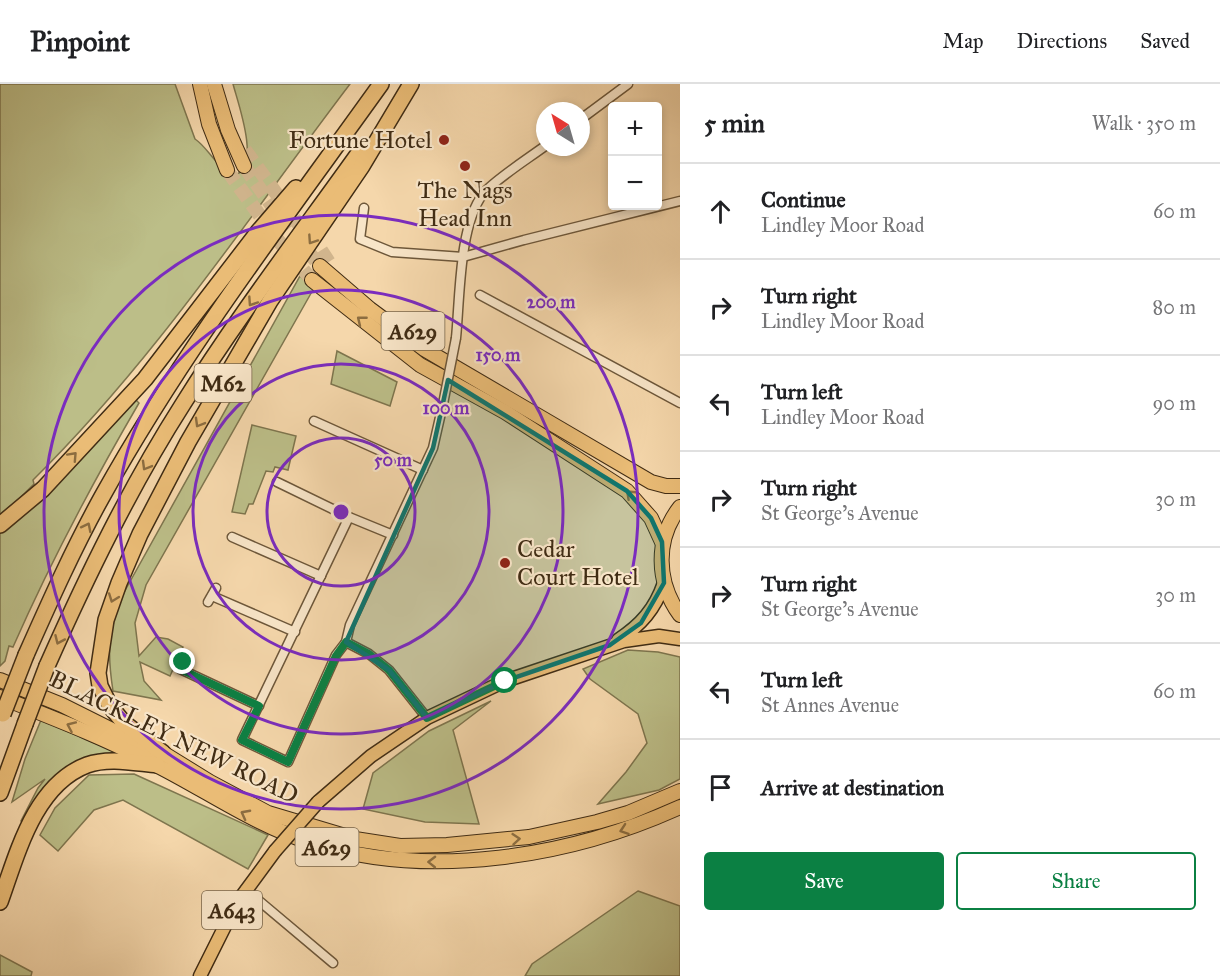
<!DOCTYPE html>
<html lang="en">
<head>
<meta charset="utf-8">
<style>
  :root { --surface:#fff; --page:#f6f6f6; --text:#202124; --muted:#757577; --line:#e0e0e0; --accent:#0b8043 }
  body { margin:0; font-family:"IM FELL Great Primer",serif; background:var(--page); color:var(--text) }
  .controls { position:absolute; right:18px; top:18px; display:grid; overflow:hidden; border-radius:6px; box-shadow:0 3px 9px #0003 }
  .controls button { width:54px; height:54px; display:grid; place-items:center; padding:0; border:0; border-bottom:2px solid var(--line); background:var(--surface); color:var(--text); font:30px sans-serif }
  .compass { position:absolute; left:536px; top:18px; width:54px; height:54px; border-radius:50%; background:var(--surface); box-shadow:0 3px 9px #0003; rotate:323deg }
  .stop { position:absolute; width:18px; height:18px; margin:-14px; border:4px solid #0b8043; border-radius:50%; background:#fff }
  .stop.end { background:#0b8043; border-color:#fff; box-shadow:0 2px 6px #0008 }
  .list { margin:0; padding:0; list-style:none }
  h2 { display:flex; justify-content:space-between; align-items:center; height:78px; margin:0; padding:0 24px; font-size:26px }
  h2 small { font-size:20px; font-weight:400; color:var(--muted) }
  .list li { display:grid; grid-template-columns:39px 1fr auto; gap:18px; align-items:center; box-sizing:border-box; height:96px; padding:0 24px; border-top:2px solid var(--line) }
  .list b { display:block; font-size:22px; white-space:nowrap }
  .list p { margin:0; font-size:20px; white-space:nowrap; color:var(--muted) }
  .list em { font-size:20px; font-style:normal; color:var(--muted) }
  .actions { display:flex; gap:12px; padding:18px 24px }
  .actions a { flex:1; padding:14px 0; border:2px solid var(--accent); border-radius:6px; text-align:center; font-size:21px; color:var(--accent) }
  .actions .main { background:var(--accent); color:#fff }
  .icon { flex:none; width:33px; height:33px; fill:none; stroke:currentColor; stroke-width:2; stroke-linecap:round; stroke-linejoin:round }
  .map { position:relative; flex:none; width:680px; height:892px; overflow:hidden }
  header { display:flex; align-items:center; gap:36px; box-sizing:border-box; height:84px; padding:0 30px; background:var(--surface); border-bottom:2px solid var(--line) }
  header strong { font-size:28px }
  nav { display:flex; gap:33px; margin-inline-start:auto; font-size:21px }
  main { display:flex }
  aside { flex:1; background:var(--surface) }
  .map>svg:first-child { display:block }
</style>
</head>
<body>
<header>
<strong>Pinpoint</strong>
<nav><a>Map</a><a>Directions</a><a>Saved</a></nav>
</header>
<main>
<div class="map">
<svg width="680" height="892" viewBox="0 0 680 892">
  <rect width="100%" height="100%" fill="#f5d7ab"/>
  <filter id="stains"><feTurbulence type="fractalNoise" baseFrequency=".00333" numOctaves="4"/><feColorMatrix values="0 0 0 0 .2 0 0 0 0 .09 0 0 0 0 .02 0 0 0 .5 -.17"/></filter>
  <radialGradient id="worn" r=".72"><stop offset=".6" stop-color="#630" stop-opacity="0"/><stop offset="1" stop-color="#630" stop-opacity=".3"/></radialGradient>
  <g fill="#bcbe88" stroke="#7e754e" stroke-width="1.5">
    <path d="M0 0H175L195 55C210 65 216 86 237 90 260 80 238 19 233 0H350C248 134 154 277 33 396L34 400 0 434Z"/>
    <path d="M300 192 314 204 146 501 135 539 139 572 156 553 168 555 183 563 170 592 140 578 144 597 161 616 113 607C107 568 108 550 122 512Z"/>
    <polygon points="337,267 397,298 390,322 331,300"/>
    <path d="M135 315 139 319C93 398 50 479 13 563L9 562 5 577 0 582V448Z"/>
    <polygon points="252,341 296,352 288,386 275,383 273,388 266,387 253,420 249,420 245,430 232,428"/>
    <polygon points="628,566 658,568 680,573 680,695 659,706 598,720 626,688 647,659 638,630 590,595 583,585"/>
    <polygon points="491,617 453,646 479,740 425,738 363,725 373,689 429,647"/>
    <polygon points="41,636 125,672 82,679 25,739 21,737 38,704 45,695 12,718 25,675"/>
    <polygon points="134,690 268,751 248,785 123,716 94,726 58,767 40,751 55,724 89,691"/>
    <polygon points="638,807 680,822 680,892 525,892 532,880"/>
    <polygon points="0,871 32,888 31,892 0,892"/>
  </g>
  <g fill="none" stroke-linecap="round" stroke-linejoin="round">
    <g stroke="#d1b58d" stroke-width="14" stroke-dasharray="14 7" stroke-linecap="butt">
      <polyline points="245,66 296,137 319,163 332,183"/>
      <polyline points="244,82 284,139 320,182"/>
      <polyline points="227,86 276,154 312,196"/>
    </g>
    <g stroke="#6d573a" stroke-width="11">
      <g id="minor">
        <polyline points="581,35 628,0"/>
        <polyline points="364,124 360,155 392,168 463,173 524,156 680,117"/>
        <polyline points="480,211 680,319"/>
        <path d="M456 254C460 214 459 141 483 110 493 97 529 74 545 62"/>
        <polyline points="314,337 423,386"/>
        <polyline points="277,398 349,433 393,451"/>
        <polyline points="232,453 321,492"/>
        <polyline points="212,512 295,548"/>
        <polyline points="208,518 216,504"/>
        <polyline points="346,558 336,571 288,678 242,656 349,433"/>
        <polyline points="180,585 259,622"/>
        <polyline points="427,634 389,586 369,570 346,558 350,541 433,364 443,320"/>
        <polyline points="245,805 333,879"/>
      </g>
    </g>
    <g stroke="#402c14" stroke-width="15">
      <g id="primary">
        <path d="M618 556C641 541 655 525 664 499"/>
        <polyline points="318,718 371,672 427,634 505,597 624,557 659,552 680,555"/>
        <polyline points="200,892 236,820 275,767"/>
      </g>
    </g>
    <g stroke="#402c14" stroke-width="16">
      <g id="trunk">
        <polyline points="200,0 209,40 227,86"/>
        <polyline points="214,0 228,46 244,82"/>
        <polyline points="320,182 370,225 424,265 651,398 666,402 680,402"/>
        <polyline points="312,196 420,281 505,328 627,407 651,434 662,458"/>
        <path d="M680 423C655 455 656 498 680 531"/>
        <polyline points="0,596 62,621 134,657 163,669 210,698 268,729 355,755 400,762 447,761 529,753 597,738 628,729 680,707"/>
        <path d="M0 613C53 634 108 655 158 682 209 708 257 742 312 759 430 796 570 773 680 723"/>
      </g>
    </g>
    <g stroke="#402c14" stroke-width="18">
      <g id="motorway">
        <polyline points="0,441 43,405 145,295 258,148 296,104"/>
        <path d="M26 571C50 517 74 463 103 411 183 267 285 134 381 0"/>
        <path d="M47 582C87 492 130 403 183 320 238 232 301 150 361 66"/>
        <polyline points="163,669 124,639 110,622 100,602 98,589 106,536 119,499 140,450 188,358 270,217 362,82 411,0"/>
        <polyline points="0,709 25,640"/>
        <path d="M0 818C17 771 34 701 87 681 109 673 135 679 157 681"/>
      </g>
    </g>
    <use href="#minor" stroke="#f8e5c8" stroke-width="8"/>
    <use href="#primary" stroke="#eabc76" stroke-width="12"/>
    <use href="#trunk" stroke="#eabc76" stroke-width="14"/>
    <use href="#motorway" stroke="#eabc76" stroke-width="15"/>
    <g stroke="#6d573a" stroke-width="11" stroke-linecap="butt">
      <polyline id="minor-bridge" points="443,320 456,254"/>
    </g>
    <g stroke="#402c14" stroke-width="15" stroke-linecap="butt">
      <polyline id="primary-bridge" points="275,767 318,718"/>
    </g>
    <g stroke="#402c14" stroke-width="18" stroke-linecap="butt">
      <g id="motorway-bridge">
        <polyline points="3,630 26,571"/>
        <polyline points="25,640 47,582"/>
      </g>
    </g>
    <use href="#minor-bridge" stroke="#f8e5c8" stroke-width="8"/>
    <use href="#primary-bridge" stroke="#eabc76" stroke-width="12"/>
    <use href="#motorway-bridge" stroke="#eabc76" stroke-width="15"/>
  </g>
  <defs><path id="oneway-chevron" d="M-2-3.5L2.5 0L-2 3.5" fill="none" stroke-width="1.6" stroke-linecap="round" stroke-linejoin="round" transform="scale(1.5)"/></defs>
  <g stroke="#8c6d40">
    <use href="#oneway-chevron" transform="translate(312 156) rotate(124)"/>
    <use href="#oneway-chevron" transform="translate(252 218) rotate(124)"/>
    <use href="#oneway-chevron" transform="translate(361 236) rotate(-141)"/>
    <use href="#oneway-chevron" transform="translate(199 339) rotate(120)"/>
    <use href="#oneway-chevron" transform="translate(73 372) rotate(-47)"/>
    <use href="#oneway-chevron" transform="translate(146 382) rotate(120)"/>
    <use href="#oneway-chevron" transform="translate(630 410) rotate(-137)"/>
    <use href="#oneway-chevron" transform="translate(87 443) rotate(-63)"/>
    <use href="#oneway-chevron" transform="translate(113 514) rotate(110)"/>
    <use href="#oneway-chevron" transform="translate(59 556) rotate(114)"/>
    <use href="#oneway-chevron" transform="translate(71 642) rotate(-156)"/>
    <use href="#oneway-chevron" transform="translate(245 730) rotate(-152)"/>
    <use href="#oneway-chevron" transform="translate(624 746) rotate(161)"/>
    <use href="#oneway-chevron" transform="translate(516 755) rotate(-5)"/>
    <use href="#oneway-chevron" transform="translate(432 778) rotate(-179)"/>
  </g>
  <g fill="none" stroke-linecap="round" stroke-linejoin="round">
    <polyline stroke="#0b8043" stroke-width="8" points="183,578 180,585 259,622 242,656 288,678 336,572 346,558 369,570 389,586 427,634 505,597"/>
  </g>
  <path fill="#0f766e" fill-opacity="0.2" stroke="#0f766e" stroke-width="4.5" stroke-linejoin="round" d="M448 296 627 407 651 434 662 458 664 499 641 539 610 561 505 597 427 634 389 586 346 558 433 364Z"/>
  <g fill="none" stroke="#7b2cbf" stroke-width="3">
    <circle cx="341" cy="428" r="74"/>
    <circle cx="341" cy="428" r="148"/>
    <circle cx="341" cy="428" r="222"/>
    <circle cx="341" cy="428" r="297"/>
  </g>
  <g fill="#8f2418" stroke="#f8e5c8" stroke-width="2">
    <circle cx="444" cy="56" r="6"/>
    <circle cx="465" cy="82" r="6"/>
    <circle cx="505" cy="479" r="6"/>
  </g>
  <g text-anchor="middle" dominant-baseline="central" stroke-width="4.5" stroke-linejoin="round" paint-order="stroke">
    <g fill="#f8e5c8" stroke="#77644a" stroke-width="1.5">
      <rect x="381.5" y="228" width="63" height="38" rx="4.5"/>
      <rect x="194.5" y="280" width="57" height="38" rx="4.5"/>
      <rect x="295.5" y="744" width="63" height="38" rx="4.5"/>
      <rect x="202" y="807" width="60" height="38" rx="4.5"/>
    </g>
    <g font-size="22" font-weight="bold" fill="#402c14">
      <text x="413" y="247">A629</text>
      <text x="223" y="299">M62</text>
      <text x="327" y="763">A629</text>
      <text x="232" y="826">A643</text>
    </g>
    <g font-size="24" fill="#402c14" stroke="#f8e5c8" text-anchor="end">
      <text x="432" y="56">Fortune Hotel</text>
      <text x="465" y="106" text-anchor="middle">The Nags<tspan x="465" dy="28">Head Inn</tspan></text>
      <text x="517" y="465" text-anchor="start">Cedar<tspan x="517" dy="28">Court Hotel</tspan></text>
    </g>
    <g font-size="24" fill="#402c14" stroke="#f8e5c8">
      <text transform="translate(174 653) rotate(26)">BLACKLEY NEW ROAD</text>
    </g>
  </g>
  <circle cx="341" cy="428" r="9" fill="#7b2cbf" stroke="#f8e5c8" stroke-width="3"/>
  <g font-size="18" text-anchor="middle" font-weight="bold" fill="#7b2cbf" stroke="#f8e5c8" stroke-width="4.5" stroke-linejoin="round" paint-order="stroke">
    <text x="551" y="224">200 m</text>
    <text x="498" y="277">150 m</text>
    <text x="446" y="330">100 m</text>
    <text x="393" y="382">50 m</text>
  </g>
  <rect width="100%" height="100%" filter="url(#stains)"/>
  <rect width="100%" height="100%" fill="url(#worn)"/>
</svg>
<div class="controls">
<button>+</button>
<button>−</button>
</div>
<svg class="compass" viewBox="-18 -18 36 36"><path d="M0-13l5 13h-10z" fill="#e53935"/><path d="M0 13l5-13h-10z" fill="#757577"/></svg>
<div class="stop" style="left:505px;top:597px"></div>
<div class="stop end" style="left:183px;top:578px"></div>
</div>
<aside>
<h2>5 min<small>Walk · 350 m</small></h2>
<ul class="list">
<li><svg class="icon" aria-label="ahead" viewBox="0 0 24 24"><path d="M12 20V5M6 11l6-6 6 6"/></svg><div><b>Continue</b><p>Lindley Moor Road</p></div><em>60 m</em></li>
<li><svg class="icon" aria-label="right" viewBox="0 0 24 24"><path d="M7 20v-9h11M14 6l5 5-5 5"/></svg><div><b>Turn right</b><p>Lindley Moor Road</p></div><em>80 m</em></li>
<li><svg class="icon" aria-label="left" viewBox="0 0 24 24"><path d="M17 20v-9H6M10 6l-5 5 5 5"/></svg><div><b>Turn left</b><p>Lindley Moor Road</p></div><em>90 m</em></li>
<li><svg class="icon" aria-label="right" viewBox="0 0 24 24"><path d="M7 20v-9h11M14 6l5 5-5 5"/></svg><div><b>Turn right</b><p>St George's Avenue</p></div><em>30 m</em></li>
<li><svg class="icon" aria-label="right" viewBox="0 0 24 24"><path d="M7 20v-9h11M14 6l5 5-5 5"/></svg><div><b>Turn right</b><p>St George's Avenue</p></div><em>30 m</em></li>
<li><svg class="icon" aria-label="left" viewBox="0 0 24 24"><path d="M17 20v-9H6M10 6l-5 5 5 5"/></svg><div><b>Turn left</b><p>St Annes Avenue</p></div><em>60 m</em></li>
<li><svg class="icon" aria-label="arrive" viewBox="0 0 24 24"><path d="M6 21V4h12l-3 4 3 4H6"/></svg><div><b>Arrive at destination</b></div></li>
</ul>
<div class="actions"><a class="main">Save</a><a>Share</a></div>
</aside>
</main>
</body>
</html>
